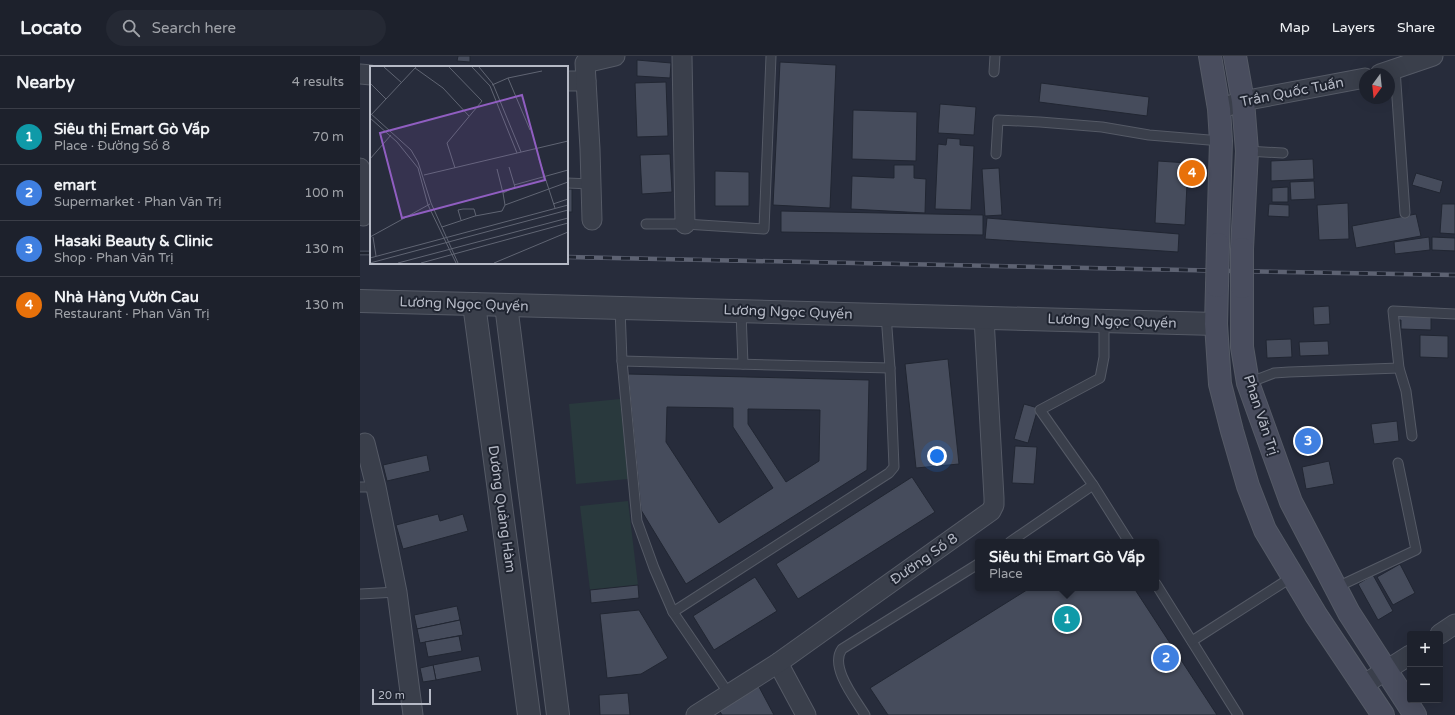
<!DOCTYPE html>
<html lang="en">
<head>
<meta charset="utf-8">
<style>
  :root { --surface:#1d212c; --page:#252934; --text:#f1f3f6; --muted:#a0a3a9; --line:#3b3e48; --accent:#96aaec }
  body { margin:0; font-family:"Varela Round",sans-serif; background:var(--page); color:var(--text) }
  .controls { position:absolute; right:12px; bottom:12px; display:grid; overflow:hidden; border-radius:4px; box-shadow:0 4px 16px #0002 }
  .controls button { width:36px; height:36px; display:grid; place-items:center; padding:0; border:0; border-bottom:1px solid var(--line); background:var(--surface); color:var(--text); font:20px sans-serif }
  .compass { position:absolute; left:999px; top:12px; width:36px; height:36px; border-radius:50%; background:var(--surface); box-shadow:0 4px 16px #0002; rotate:195deg }
  .scale { position:absolute; left:12px; bottom:10px; width:59px; box-sizing:border-box; padding-left:4px; border:2px solid #b6bac6; border-top:0; font-size:11px; line-height:14px; white-space:nowrap; color:#b6bac6; -webkit-text-stroke:3px #1f2430; paint-order:stroke }
  .you { position:absolute; left:577px; top:400px; width:14px; height:14px; margin:-10px; border:3px solid #fff; border-radius:50%; background:#1a73e8; box-shadow:0 0 0 6px #1a73e833 }
  .badge { display:grid; place-items:center; width:26px; height:26px; border-radius:50%; background:var(--accent); color:#fff; font-size:13px; font-weight:700 }
  .pin { position:absolute; translate:-50% -50%; border:2px solid #fff; box-shadow:0 1px 4px #0006 }
  .popup { position:absolute; left:615px; top:483px; width:184px; height:52px; box-sizing:border-box; display:grid; place-content:center; border-radius:4px; background:var(--surface); filter:drop-shadow(0 1px 3px #0005); font-size:13px; white-space:nowrap; color:var(--muted) }
  .popup b { font-size:15px; color:var(--text) }
  .popup::after { content:''; position:absolute; left:50%; top:100%; margin-left:-8px; border:8px solid transparent; border-top-color:var(--surface) }
  .list { margin:0; padding:0; list-style:none }
  h2 { display:flex; justify-content:space-between; align-items:center; height:52px; margin:0; padding:0 16px; font-size:17px }
  h2 small { font-size:13px; font-weight:400; color:var(--muted) }
  .list li { display:grid; grid-template-columns:26px 1fr auto; gap:12px; align-items:center; box-sizing:border-box; height:56px; padding:0 16px; border-top:1px solid var(--line) }
  .list b { display:block; font-size:15px; white-space:nowrap }
  .list p { margin:0; font-size:13px; white-space:nowrap; color:var(--muted) }
  .list em { font-size:13px; font-style:normal; color:var(--muted) }
  .icon { flex:none; width:22px; height:22px; fill:none; stroke:currentColor; stroke-width:2; stroke-linecap:round; stroke-linejoin:round }
  .map { position:relative; flex:none; width:1095px; height:659px; overflow:hidden }
  header { display:flex; align-items:center; gap:24px; box-sizing:border-box; height:56px; padding:0 20px; background:var(--surface); border-bottom:1px solid var(--line) }
  header strong { font-size:19px }
  nav { display:flex; gap:22px; margin-inline-start:auto; font-size:14px }
  .search { width:280px; height:36px; background:var(--page); display:flex; align-items:center; gap:10px; box-sizing:border-box; padding:0 14px; border-radius:22px; color:var(--muted); font-size:15px }
  main { display:flex }
  aside { flex:1; background:var(--surface) }
  .map>svg:first-child { display:block }
</style>
</head>
<body>
<header>
<strong>Locato</strong>
<div class="search"><svg class="icon" aria-label="search" viewBox="0 0 24 24"><circle cx="10" cy="10" r="6"/><path d="M15 15l6 6"/></svg>Search here</div>
<nav><a>Map</a><a>Layers</a><a>Share</a></nav>
</header>
<main>
<aside>
<h2>Nearby<small>4 results</small></h2>
<ul class="list">
<li><span class="badge" style="background:#0f9aa8">1</span><div><b>Siêu thị Emart Gò Vấp</b><p>Place · Đường Số 8</p></div><em>70 m</em></li>
<li><span class="badge" style="background:#3f7fe0">2</span><div><b>emart</b><p>Supermarket · Phan Văn Trị</p></div><em>100 m</em></li>
<li><span class="badge" style="background:#3f7fe0">3</span><div><b>Hasaki Beauty &amp; Clinic</b><p>Shop · Phan Văn Trị</p></div><em>130 m</em></li>
<li><span class="badge" style="background:#e8710a">4</span><div><b>Nhà Hàng Vườn Cau</b><p>Restaurant · Phan Văn Trị</p></div><em>130 m</em></li>
</ul>
</aside>
<div class="map">
<svg width="1095" height="659" viewBox="0 0 1095 659">
  <rect width="100%" height="100%" fill="#272c3b"/>
  <g fill="#29393d">
    <polygon points="260,343 268,423 216,428 209,348"/>
    <polygon points="268,445 278,529 230,534 220,450"/>
  </g>
  <g fill="#464c5c" stroke="#212632" fill-rule="evenodd">
    <polygon points="98,0 110,0 110,6 97,5"/>
    <polygon points="277,4 311,7 310,22 277,20"/>
    <polygon points="420,6 476,9 470,152 413,149"/>
    <polygon points="306,26 308,80 277,81 275,27"/>
    <polygon points="681,27 789,41 787,60 679,46"/>
    <polygon points="580,48 616,51 614,79 578,77"/>
    <polygon points="493,54 557,56 556,105 492,103"/>
    <polygon points="587,82 600,83 600,89 614,90 611,154 575,153 578,88 586,89"/>
    <polygon points="310,98 312,136 282,138 280,99"/>
    <polygon points="953,103 954,123 911,125 911,105"/>
    <polygon points="798,105 828,107 825,169 795,167"/>
    <polygon points="534,109 554,109 554,122 566,123 565,157 491,153 492,120 534,122"/>
    <polygon points="639,112 642,159 625,160 622,113"/>
    <polygon points="355,115 389,116 389,150 355,150"/>
    <polygon points="1056,117 1083,125 1080,137 1052,129"/>
    <polygon points="954,125 955,143 931,144 930,126"/>
    <polygon points="928,131 928,146 912,146 912,132"/>
    <rect x="207" y="133" width="5" height="23"/>
    <polygon points="988,147 989,183 959,184 957,149"/>
    <polygon points="909,148 929,149 929,161 908,160"/>
    <polygon points="1082,148 1095,148 1095,178 1080,177"/>
    <polygon points="421,155 623,159 623,179 421,176"/>
    <polygon points="1056,158 1061,180 996,192 992,170"/>
    <polygon points="627,162 819,178 818,196 625,183"/>
    <polygon points="1069,181 1070,194 1035,198 1034,186"/>
    <polygon points="1072,181 1095,182 1095,195 1072,194"/>
    <polygon points="969,250 970,268 954,269 953,251"/>
    <polygon points="1033,251 1071,253 1071,274 1041,273 1041,264 1033,264"/>
    <polygon points="1060,279 1088,280 1088,302 1060,301"/>
    <polygon points="931,283 932,301 907,302 906,284"/>
    <polygon points="968,285 969,299 940,300 939,286"/>
    <polygon points="588,303 599,408 556,412 545,308"/>
    <path d="M268 318 509 324 507 414 326 528 281 454ZM307 351 373 352V371L413 432 359 467 306 386ZM388 353 460 354 459 405 426 426 388 368Z"/>
    <polygon points="664,348 678,352 668,387 654,383"/>
    <polygon points="1037,365 1039,385 1014,388 1011,368"/>
    <polygon points="655,390 677,391 674,428 652,427"/>
    <polygon points="67,399 70,415 27,425 23,409"/>
    <polygon points="969,405 974,428 946,433 942,411"/>
    <polygon points="552,421 575,456 438,543 416,508"/>
    <polygon points="78,458 80,465 103,458 108,475 43,493 36,469"/>
    <polygon points="1040,508 1055,537 1033,549 1017,521"/>
    <polygon points="1013,519 1033,555 1018,564 998,528"/>
    <polygon points="395,521 417,555 354,594 333,560"/>
    <polygon points="278,529 279,542 231,547 230,534"/>
    <polygon points="670,532 774,532 857,659 528,659 510,632"/>
    <polygon points="97,550 100,564 57,573 54,559"/>
    <polygon points="279,554 308,602 281,618 247,622 240,558"/>
    <polygon points="100,564 103,579 60,587 57,573"/>
    <polygon points="99,580 102,595 68,601 65,586"/>
    <polygon points="119,600 122,615 76,624 73,609"/>
    <polygon points="73,609 76,624 63,626 60,612"/>
    <polygon points="398,629 414,659 362,659 357,651"/>
    <polygon points="268,637 270,659 240,659 239,639"/>
  </g>
  <g fill="none" stroke-linecap="round" stroke-linejoin="round">
    <g stroke="#555a66" stroke-width="11">
      <g id="service">
        <polyline points="1035,13 1045,157"/>
        <polyline points="634,16 635,0"/>
        <polyline points="887,95 923,97"/>
        <polyline points="636,98 638,64 680,66 742,71 789,79 861,85"/>
        <polyline points="207,127 231,128"/>
        <polyline points="286,168 325,168 404,173 411,0"/>
        <polyline points="260,252 262,305 277,465 294,512 313,556 369,638"/>
        <polyline points="381,256 383,308"/>
        <polyline points="744,265 744,301 740,322 680,354 733,429 769,486"/>
        <polyline points="262,305 530,312"/>
        <polyline points="888,327 914,317 929,316 1039,312"/>
        <polyline points="1052,380 1046,335 1039,312 1033,255 1095,258"/>
        <polyline points="0,431 16,431"/>
        <polyline points="650,486 733,429"/>
        <polyline points="796,528 878,659"/>
        <polyline points="975,532 1056,494 1038,407"/>
        <polyline points="0,538 37,536"/>
        <polyline points="313,556 529,417 534,411 530,312 526,259"/>
        <polyline points="832,585 932,521"/>
        <path d="M505 659C496 644 469 611 482 593L618 508"/>
      </g>
    </g>
    <g stroke="#555a66" stroke-width="21">
      <g id="minor">
        <polyline points="322,0 325,168"/>
        <polyline points="0,18 11,19"/>
        <polyline points="1020,18 1073,0"/>
        <polyline points="207,25 226,25"/>
        <polyline points="859,53 883,45 1005,22"/>
        <polyline points="0,112 3,160"/>
        <polyline points="232,164 230,93 225,7 255,0"/>
        <polyline points="5,387 16,431 37,536 53,659"/>
        <polyline points="1080,578 1095,568"/>
        <polyline points="418,607 446,659"/>
        <polyline points="1003,629 1050,599"/>
        <polyline points="336,659 418,607 631,455 634,449 634,442 624,262"/>
      </g>
    </g>
    <g stroke="#555a66" stroke-width="24">
      <g id="tertiary">
        <polyline points="0,245 856,268"/>
        <polyline points="114,248 169,659"/>
        <polyline points="146,249 198,659"/>
      </g>
    </g>
    <g stroke="#555a66" stroke-width="24">
      <g id="secondary">
        <polyline points="850,0 859,53 861,85 858,188"/>
        <polyline points="875,0 883,45 887,95 882,193"/>
        <polyline points="857,230 856,268 860,328 872,375 888,430 905,474 956,559 1023,659"/>
        <polyline points="882,231 882,291 888,327 931,446 989,557 1055,659"/>
      </g>
    </g>
    <use href="#service" stroke="#3a3f4b" stroke-width="9"/>
    <use href="#minor" stroke="#3a3f4b" stroke-width="19"/>
    <use href="#tertiary" stroke="#3a3f4b" stroke-width="22"/>
    <use href="#secondary" stroke="#494d5e" stroke-width="22"/>
    <g stroke="#5d6272" stroke-width="4.5">
      <g id="rail">
        <polyline points="0,197 11,197"/>
        <polyline points="207,201 874,215 1095,219"/>
      </g>
    </g>
    <use href="#rail" stroke="#1f2430" stroke-width="3" stroke-dasharray="9" stroke-linecap="butt"/>
    <g stroke="#555a66" stroke-width="24" stroke-linecap="butt">
      <g id="secondary-bridge">
        <polyline points="882,193 882,231"/>
        <polyline points="857,230 858,188"/>
      </g>
    </g>
    <use href="#secondary-bridge" stroke="#494d5e" stroke-width="22"/>
  </g>
  <g text-anchor="middle" dominant-baseline="central" stroke-width="4" stroke-linejoin="round" paint-order="stroke">
    <g font-size="14" fill="#b6bac6" stroke="#1f2430">
      <text transform="translate(932 36) rotate(-11)">Trần Quốc Tuấn</text>
      <text transform="translate(104 248) rotate(2)">Lương Ngọc Quyến</text>
      <text transform="translate(428 256) rotate(2)">Lương Ngọc Quyến</text>
      <text transform="translate(752 265) rotate(2)">Lương Ngọc Quyến</text>
      <text transform="translate(901 359) rotate(72)">Phan Văn Trị</text>
      <text transform="translate(142 453) rotate(82)">Dương Quảng Hàm</text>
      <text transform="translate(564 503) rotate(-35)">Đường Số 8</text>
    </g>
  </g>
  <g transform="translate(10 10)">
    <rect width="198" height="198" fill="#272c3b"/>
    <path fill="none" stroke="#606573" stroke-width="1" d="M14 1 32 17M79 1 112 35 77 77 85 102M102 1 120 20 147 87M109 1 123 18 151 86M45 2 73 22 99 50M138 12 160 64M0 17 16 33M122 19 138 12 172 5M0 47 41 84 48 96 61 137 88 197M1 49 46 1M0 52 27 76 48 102 58 139 86 197M0 93 21 69M169 93 185 142M127 103 133 127M54 109 198 75M144 119 198 104M183 138 198 133M135 139 133 127 145 121 139 101M91 154 88 144 93 143H104L106 150M72 161 105 150 132 145 135 139 198 116M0 171 60 138M3 171 6 190M0 192 198 139M0 197 198 144M28 197 198 152M51 197 198 157M124 197 198 166"/>
    <path fill="#905ec1" fill-opacity="0.15" stroke="#905ec1" stroke-width="2" d="M152 29 175 114 32 152 10 67Z"/>
    <rect width="198" height="198" fill="none" stroke="#b6bac6" stroke-width="2"/>
  </g>
</svg>
<div class="controls">
<button>+</button>
<button>−</button>
</div>
<svg class="compass" viewBox="-18 -18 36 36"><path d="M0-13l5 13h-10z" fill="#e53935"/><path d="M0 13l5-13h-10z" fill="#a0a3a9"/></svg>
<div class="scale">20 m</div>
<div class="you"></div>
<div class="pin badge" style="left:707px;top:563px;background:#0f9aa8">1</div>
<div class="popup"><b>Siêu thị Emart Gò Vấp</b>Place</div>
<div class="pin badge" style="left:806px;top:602px;background:#3f7fe0">2</div>
<div class="pin badge" style="left:948px;top:385px;background:#3f7fe0">3</div>
<div class="pin badge" style="left:832px;top:117px;background:#e8710a">4</div>
</div>
</main>
</body>
</html>
